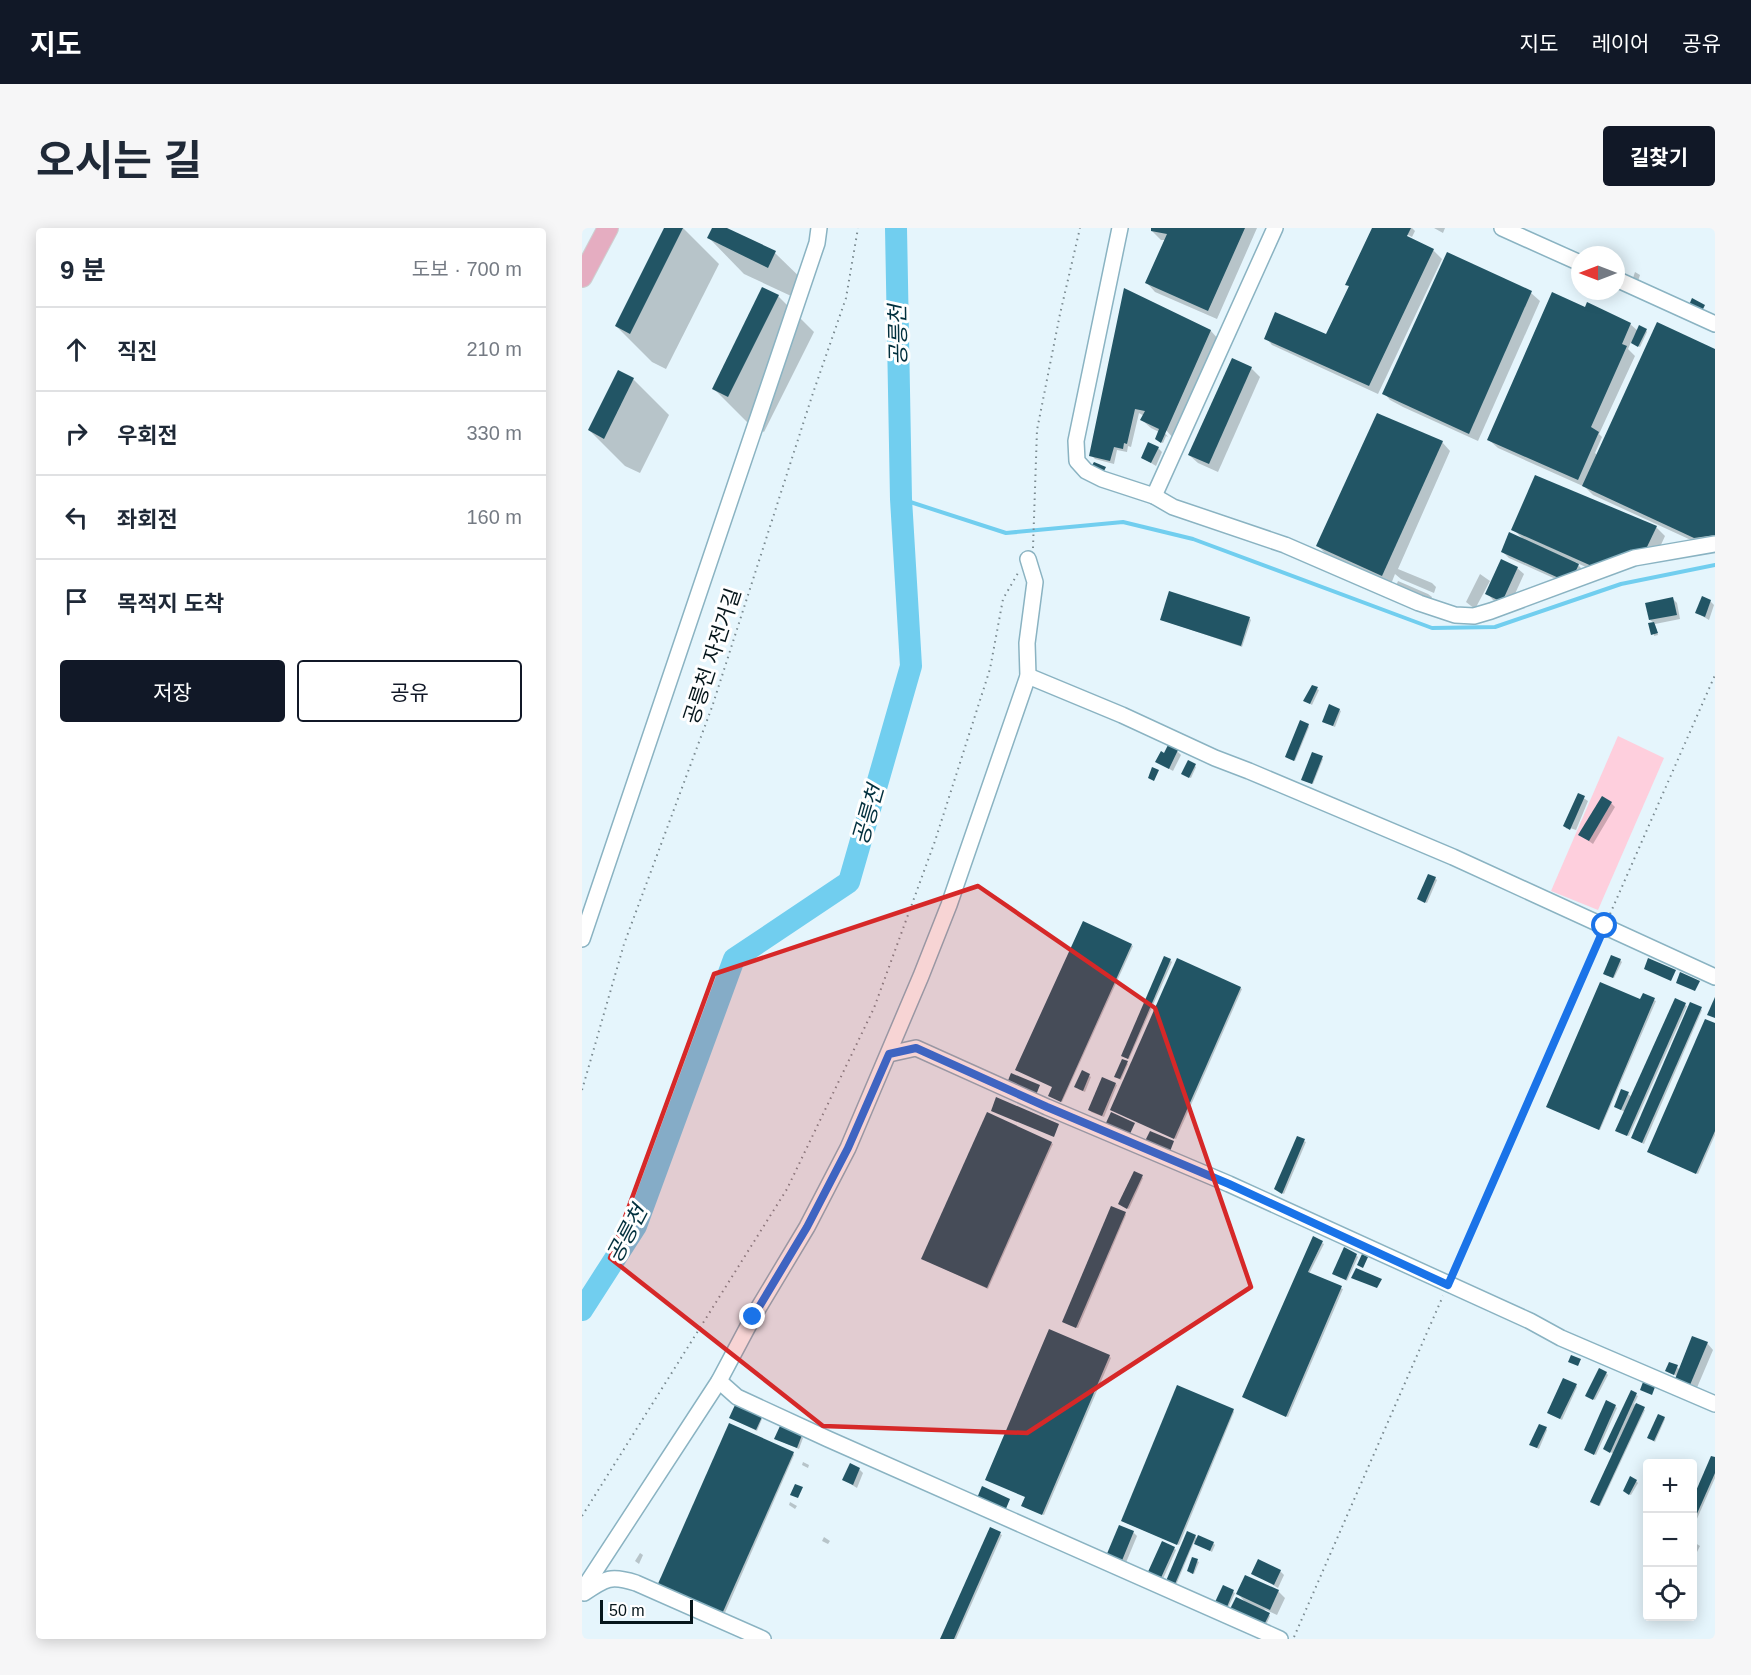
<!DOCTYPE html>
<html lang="ko">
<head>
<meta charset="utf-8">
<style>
  :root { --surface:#fff; --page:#f6f6f7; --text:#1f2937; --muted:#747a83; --line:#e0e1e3; --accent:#111827 }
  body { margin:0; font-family:Arial,"Noto Sans KR",sans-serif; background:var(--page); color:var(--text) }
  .controls { position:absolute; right:18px; bottom:18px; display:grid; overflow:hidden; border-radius:6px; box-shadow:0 3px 15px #0003 }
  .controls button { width:54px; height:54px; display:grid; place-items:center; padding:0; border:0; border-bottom:2px solid var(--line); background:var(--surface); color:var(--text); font:30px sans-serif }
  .compass { position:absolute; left:989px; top:18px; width:54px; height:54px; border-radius:50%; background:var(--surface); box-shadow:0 3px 15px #0003; rotate:270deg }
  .scale { position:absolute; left:18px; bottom:15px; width:93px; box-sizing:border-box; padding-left:6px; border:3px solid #06161b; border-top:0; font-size:16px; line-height:21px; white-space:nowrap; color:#06161b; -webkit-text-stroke:4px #fff; paint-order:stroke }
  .stop { position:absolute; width:18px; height:18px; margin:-14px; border:4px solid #1a73e8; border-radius:50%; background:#fff }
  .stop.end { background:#1a73e8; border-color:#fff; box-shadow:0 2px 6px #0008 }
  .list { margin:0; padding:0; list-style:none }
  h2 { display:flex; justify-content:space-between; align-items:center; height:78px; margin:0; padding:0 24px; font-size:26px }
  h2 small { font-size:20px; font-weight:400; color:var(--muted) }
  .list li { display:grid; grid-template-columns:39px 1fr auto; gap:18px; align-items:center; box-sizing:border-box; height:84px; padding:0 24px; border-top:2px solid var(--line) }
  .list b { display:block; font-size:22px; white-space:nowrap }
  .list em { font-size:20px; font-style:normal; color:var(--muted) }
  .actions { display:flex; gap:12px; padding:18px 24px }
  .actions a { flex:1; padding:14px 0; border:2px solid var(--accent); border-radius:6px; text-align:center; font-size:21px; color:var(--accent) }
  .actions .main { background:var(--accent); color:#fff }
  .icon { flex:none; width:33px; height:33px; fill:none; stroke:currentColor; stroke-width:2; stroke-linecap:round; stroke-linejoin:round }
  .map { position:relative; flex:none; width:1133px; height:1411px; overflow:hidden; border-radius:6px }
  header { display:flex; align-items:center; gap:36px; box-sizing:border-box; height:84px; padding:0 30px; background:var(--accent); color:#fff }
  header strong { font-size:28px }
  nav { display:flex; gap:33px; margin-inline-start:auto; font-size:21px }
  .intro { display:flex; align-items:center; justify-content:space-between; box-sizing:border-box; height:144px; padding:0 36px }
  h1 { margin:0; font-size:42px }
  .button { padding:15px 27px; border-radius:6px; background:var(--accent); color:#fff; font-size:21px; font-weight:700 }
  main { display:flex; gap:36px; padding:0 36px }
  aside { flex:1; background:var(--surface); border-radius:6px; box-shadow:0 3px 15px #0003 }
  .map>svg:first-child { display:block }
</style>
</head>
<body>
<header>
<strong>지도</strong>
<nav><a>지도</a><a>레이어</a><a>공유</a></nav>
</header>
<div class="intro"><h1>오시는 길</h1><a class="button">길찾기</a></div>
<main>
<aside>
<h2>9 분<small>도보 · 700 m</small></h2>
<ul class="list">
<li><svg class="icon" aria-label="ahead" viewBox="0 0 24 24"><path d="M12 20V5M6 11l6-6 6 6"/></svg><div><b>직진</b></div><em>210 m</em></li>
<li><svg class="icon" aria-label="right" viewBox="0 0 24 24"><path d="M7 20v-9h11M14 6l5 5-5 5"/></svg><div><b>우회전</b></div><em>330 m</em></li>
<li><svg class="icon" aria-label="left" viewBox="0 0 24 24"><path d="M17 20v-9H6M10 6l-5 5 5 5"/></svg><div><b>좌회전</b></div><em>160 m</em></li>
<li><svg class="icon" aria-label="arrive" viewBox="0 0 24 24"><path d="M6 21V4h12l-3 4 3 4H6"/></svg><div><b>목적지 도착</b></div></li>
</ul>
<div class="actions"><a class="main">저장</a><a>공유</a></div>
</aside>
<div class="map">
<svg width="1133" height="1411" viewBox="0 0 1133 1411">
  <rect width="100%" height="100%" fill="#e5f5fc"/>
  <polygon fill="#fecfdd" points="1036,508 1082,530 1016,682 969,663"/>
  <g fill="#0003">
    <polygon points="83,0 101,0 137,36 84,141 70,134 34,98"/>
    <polygon points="131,0 142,0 193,25 229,60 222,74 162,46 127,10"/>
    <polygon points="571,0 675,0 635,91 573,64 565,55 583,12 579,12 570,3"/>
    <polygon points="792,0 805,0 851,22 860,31 796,166 690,117 684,110 745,109 768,60 765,56"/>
    <polygon points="812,0 830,0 833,3 830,9"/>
    <polygon points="852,0 863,0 861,5"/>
    <polygon points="866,26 949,65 958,73 896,213 821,179 808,172 802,165"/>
    <polygon points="1053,44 1058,47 1055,56 1050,53"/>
    <polygon points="543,62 629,103 637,112 593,212 583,201 583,205 586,209 584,208 581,215 576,213 577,204 569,200 560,192 562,188 557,185 549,219 546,218 545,224 535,222 532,236 513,231 509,227"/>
    <polygon points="196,68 232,104 182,204 167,196 132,161"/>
    <polygon points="1002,80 1048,96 1056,103 1064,102 1065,104 1058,119 1049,114 1046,121 1053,128 1017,206 1020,209 1013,225 1016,228 1133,123 1133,317 1122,318 1011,267 1003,259 916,220 907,212"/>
    <polygon points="669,140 678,149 636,244 616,235 607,227"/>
    <polygon points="51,151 87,187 58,245 43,238 7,202"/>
    <polygon points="860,214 868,223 816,341 850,355 854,359 852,365 819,351 813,346 809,356 744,326 735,317"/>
    <polygon points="576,220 580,224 574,238 561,230"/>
    <polygon points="1074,299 1083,308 1073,330 1021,347 993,334 1003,344 987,357 927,330 921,324 943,313 931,301"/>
    <polygon points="935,340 942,346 927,379 911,372 905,365"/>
    <polygon points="898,346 908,353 893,381 884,374"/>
    <polygon points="816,353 846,366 850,369 848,374 814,358"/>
    <polygon points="1091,371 1095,375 1098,391 1073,396 1076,407 1072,408 1072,395 1068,392"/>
    <polygon points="1128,373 1132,377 1127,392 1115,385"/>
    <polygon points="667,390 669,392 660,419 580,392"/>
    <polygon points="735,461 737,462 730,477 725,474"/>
    <polygon points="757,482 759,483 753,499 743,495"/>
    <polygon points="726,497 727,499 713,533 706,530"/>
    <polygon points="595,523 599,527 591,543 575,534 583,527"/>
    <polygon points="740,530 741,531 731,556 723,553"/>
    <polygon points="613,538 614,539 609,550 602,547"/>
    <polygon points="997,567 1006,573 994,602 985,599 985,601 983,598"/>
    <polygon points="1029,575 1033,579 1011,616 998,607"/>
    <polygon points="853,650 855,652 845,675 839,672"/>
    <polygon points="549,717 551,718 480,874 469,869 471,859"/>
    <polygon points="588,732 590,734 547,831 542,829"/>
    <polygon points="1038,732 1040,734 1032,750 1024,747"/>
    <polygon points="658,760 660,761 594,911 530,882"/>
    <polygon points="1062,767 1074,773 1018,902 968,880 1059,773"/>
    <polygon points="1093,772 1105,778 1047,908 1036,904 1043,884 1035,880 1046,866 1050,869"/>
    <polygon points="1119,781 1120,782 1062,916 1052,911"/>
    <polygon points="1133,797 1133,907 1116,946 1068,925"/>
    <polygon points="545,835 546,836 539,852 535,850 534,849"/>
    <polygon points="501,844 509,849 503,864 496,861"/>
    <polygon points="533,856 535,857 522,889 509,884 508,882"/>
    <polygon points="716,910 724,914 702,966 696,962"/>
    <polygon points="469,915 471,916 406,1061 343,1032"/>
    <polygon points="560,949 561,950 547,981 539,977"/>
    <polygon points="543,985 544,987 496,1100 483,1095"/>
    <polygon points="740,1015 742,1016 727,1046 761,1061 706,1189 664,1170"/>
    <polygon points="774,1027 776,1029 765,1053 752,1046"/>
    <polygon points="1125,1115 1131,1122 1114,1162 1095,1150 1095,1148 1086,1144 1095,1139 1098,1142"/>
    <polygon points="527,1128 529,1130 462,1287 442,1279 444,1269"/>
    <polygon points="1024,1145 1026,1147 1013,1172 1007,1169"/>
    <polygon points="994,1157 995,1159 980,1192 968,1186"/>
    <polygon points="1049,1164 1056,1168 1052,1176 1063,1182 1018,1278 1011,1275 1032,1226 1025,1222"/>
    <polygon points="1033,1178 1035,1180 1014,1227 1005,1223"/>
    <polygon points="651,1182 652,1184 597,1317 542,1294"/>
    <polygon points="149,1190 179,1190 180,1191 175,1203"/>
    <polygon points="1082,1190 1083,1191 1073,1214 1068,1211 1066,1210"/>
    <polygon points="964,1200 965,1202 957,1221 951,1218"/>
    <polygon points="219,1208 221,1210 217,1221 196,1212"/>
    <polygon points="211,1225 212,1227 142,1387 78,1359"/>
    <polygon points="1133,1231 1133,1250 1110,1302 1110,1275"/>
    <polygon points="221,1234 227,1237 226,1240 220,1237"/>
    <polygon points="277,1241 281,1245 275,1260 262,1252"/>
    <polygon points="1054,1253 1056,1255 1049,1267 1044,1265"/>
    <polygon points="208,1274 215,1278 213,1281 207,1277"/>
    <polygon points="409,1301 420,1307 374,1411 360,1411"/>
    <polygon points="551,1304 555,1308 543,1337 530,1332"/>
    <polygon points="613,1308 616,1311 631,1315 633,1317 630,1324 612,1314 594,1357 587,1354"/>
    <polygon points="242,1309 248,1313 246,1316 240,1313"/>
    <polygon points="1110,1313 1118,1318 1111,1332 1110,1332"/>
    <polygon points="592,1320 594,1322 580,1353 567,1346"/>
    <polygon points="58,1325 61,1327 57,1336 53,1333"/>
    <polygon points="611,1331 617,1334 612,1346 608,1344"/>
    <polygon points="698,1343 702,1347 696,1360 671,1345"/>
    <polygon points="642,1359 653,1365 646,1380 637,1375"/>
    <polygon points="696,1363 703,1370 695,1387 682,1381 688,1388 684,1397 656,1366"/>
  </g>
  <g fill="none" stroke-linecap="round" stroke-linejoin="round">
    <polyline stroke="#71ceef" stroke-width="4" points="319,271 424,305 541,294 611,311 850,400 913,399 1039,356 1133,337"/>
    <polyline stroke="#71ceef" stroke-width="22" points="0,1082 54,998 152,731 267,654 329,438 319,271 314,0"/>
  </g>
  <g fill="#225565">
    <polygon points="82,0 101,0 48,106 33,98"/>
    <polygon points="130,0 145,0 194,23 186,40 125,10"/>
    <polygon points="569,0 663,0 626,83 563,55 585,6 569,3"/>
    <polygon points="790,0 829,0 825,8 852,21 787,158 682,111 693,84 744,106 767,58 763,57"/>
    <polygon points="865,24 950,63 887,206 800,166"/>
    <polygon points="180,59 197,67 146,169 130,161"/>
    <polygon points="542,60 629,102 579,215 573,211 577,201 558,192 563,183 553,181 545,216 542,215 541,221 532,219 528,233 507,228"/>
    <polygon points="970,64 1003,79 1005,74 1049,95 1040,116 1045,118 1009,199 1017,204 996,252 905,212"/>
    <polygon points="1110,70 1123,77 1120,83 1107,77"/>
    <polygon points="1075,94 1133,121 1133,307 1112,310 1000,258"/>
    <polygon points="1057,97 1065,101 1056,119 1049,115"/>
    <polygon points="650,130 670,139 627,236 606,227"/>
    <polygon points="36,142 52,150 22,211 6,202"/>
    <polygon points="795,185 861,213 800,348 734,318"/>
    <polygon points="566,214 577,219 569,235 559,230"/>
    <polygon points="512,234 524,239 521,245 509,239"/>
    <polygon points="953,247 1075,298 1064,321 1012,339 929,302"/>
    <polygon points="927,304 997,336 992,347 979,351 919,324"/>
    <polygon points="919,331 936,339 920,374 903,366"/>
    <polygon points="587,363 668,389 659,418 578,392"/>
    <polygon points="1120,368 1129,372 1123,389 1113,385"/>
    <polygon points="1091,369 1095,387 1067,392 1063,375"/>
    <polygon points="1072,394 1076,405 1069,407 1066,395"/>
    <polygon points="730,457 736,459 728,476 721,473"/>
    <polygon points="747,476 758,481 751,498 740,494"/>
    <polygon points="718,492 727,496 712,533 703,529"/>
    <polygon points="586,517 596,522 587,541 573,534 579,523 582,525"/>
    <polygon points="730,524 741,528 730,556 719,552"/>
    <polygon points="606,532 614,536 607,550 599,546"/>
    <polygon points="570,539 577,542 572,553 566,550"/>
    <polygon points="996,565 1003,568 988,602 981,598"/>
    <polygon points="1020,568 1030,574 1007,613 996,607"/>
    <polygon points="846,646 854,649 843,675 835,671"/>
    <polygon points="501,693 550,716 479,874 466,868 470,859 433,842"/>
    <polygon points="1029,727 1039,731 1031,750 1021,746"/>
    <polygon points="582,728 589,731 546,831 539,828"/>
    <polygon points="595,730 659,759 592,911 528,882"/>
    <polygon points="1066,730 1094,742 1089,753 1062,741"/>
    <polygon points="1098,744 1118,753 1113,763 1094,755"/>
    <polygon points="1018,754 1058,771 1061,765 1073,770 1017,902 964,879"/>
    <polygon points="1133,769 1133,790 1125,787"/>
    <polygon points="1093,770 1104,775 1045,908 1033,903"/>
    <polygon points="1108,774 1120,779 1060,915 1049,910"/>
    <polygon points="1123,791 1133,795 1133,903 1114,946 1065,924"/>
    <polygon points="540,831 546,833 538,851 532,849"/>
    <polygon points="500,842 508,846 501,863 492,859"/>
    <polygon points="429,845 458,857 454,867 425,855"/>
    <polygon points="520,849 534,855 520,888 506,882"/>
    <polygon points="1039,861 1047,864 1039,882 1032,879"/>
    <polygon points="414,869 477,896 472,909 409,883"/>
    <polygon points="405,884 470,914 405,1060 339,1031"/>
    <polygon points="529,884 553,895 547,908 523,897"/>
    <polygon points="568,903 592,913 587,926 562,915"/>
    <polygon points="715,908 723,911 700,966 692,961"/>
    <polygon points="552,943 561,947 545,981 536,976"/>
    <polygon points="529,978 544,984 494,1100 480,1094"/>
    <polygon points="731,1008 741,1013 726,1044 760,1058 704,1189 660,1169"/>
    <polygon points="762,1019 775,1026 764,1052 750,1046"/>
    <polygon points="780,1026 786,1029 781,1040 775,1037"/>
    <polygon points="774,1040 800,1051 795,1060 769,1050"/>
    <polygon points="467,1101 528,1127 460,1287 439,1278 443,1269 403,1252"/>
    <polygon points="1110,1108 1126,1114 1108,1157 1093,1151"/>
    <polygon points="989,1127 999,1131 996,1138 986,1134"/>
    <polygon points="1087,1134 1096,1137 1092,1147 1083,1143"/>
    <polygon points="1017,1140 1025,1144 1011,1172 1003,1168"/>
    <polygon points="981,1150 995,1156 978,1191 965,1185"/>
    <polygon points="1061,1154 1073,1159 1070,1167 1058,1162"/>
    <polygon points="595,1157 652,1181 595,1317 539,1293"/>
    <polygon points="1049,1162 1055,1165 1028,1225 1021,1221"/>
    <polygon points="1024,1172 1034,1177 1012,1227 1002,1222"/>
    <polygon points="1054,1175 1063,1179 1017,1278 1008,1274"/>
    <polygon points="153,1177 180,1189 174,1202 147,1190"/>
    <polygon points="1076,1186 1083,1189 1072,1213 1065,1210"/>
    <polygon points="147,1195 212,1224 140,1386 75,1358"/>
    <polygon points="957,1196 965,1199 955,1220 947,1217"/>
    <polygon points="198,1198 220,1207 215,1220 192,1211"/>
    <polygon points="1129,1228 1133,1229 1133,1245 1110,1297 1110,1272"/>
    <polygon points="268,1235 278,1240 271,1257 260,1252"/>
    <polygon points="1048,1248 1055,1252 1047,1267 1041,1263"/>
    <polygon points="213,1256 221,1259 216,1270 208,1267"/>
    <polygon points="400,1258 428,1271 423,1283 395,1270"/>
    <polygon points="537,1297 552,1303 539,1335 524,1328"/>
    <polygon points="408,1299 419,1304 372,1411 358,1411"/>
    <polygon points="605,1303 614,1307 593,1356 584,1353"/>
    <polygon points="616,1307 632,1314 628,1323 612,1316"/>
    <polygon points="580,1313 593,1319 578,1352 565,1346"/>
    <polygon points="610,1329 616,1331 611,1346 605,1343"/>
    <polygon points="676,1331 699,1342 692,1357 669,1346"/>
    <polygon points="663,1347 697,1362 688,1382 654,1366"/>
    <polygon points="641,1357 652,1362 645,1379 633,1374"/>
    <polygon points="654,1369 688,1385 682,1397 648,1381"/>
  </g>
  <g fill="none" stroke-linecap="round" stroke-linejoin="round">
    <g stroke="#8ab3c2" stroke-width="18">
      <g id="minor">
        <polyline points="538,0 494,213 495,233 504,243 520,251 572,268 591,279 703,317 837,375 873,387 892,388 909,383 1052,330 1133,316"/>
        <polyline points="920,0 998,35"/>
        <polyline points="1034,51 1133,96"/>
        <polyline points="572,268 693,0"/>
        <polyline points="446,448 540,487 633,530 667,543 871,629 1133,749"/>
        <polyline points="0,711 235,15 237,0"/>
        <polyline points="307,826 334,820 465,879 647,956 948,1093 979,1110 1133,1176"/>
        <polyline points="137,1153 155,1169 246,1211 698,1411"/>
        <polyline points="0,1363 137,1153 171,1089 225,999 266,920 339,748 367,677 446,448 445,415 453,354 446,331"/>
        <path d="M2 1365C24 1350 29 1347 54 1355L181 1411"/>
      </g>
    </g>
    <g stroke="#cdd0d1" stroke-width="22">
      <polyline id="major" points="0,49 26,0"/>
    </g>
    <g stroke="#7a8a90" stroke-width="2" stroke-dasharray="1.5 4.5" stroke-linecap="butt">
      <polyline points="451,320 455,202 478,86 498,0"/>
      <polyline points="1028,686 1133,447"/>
      <polyline points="0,862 42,716 130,479 230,168 264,70 276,0"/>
      <polyline points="872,1044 1017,711"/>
      <polyline points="0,1288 205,961 292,780 353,613 408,441 421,371 436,345"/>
      <polyline points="712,1409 861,1068"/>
    </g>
    <use href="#minor" stroke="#fff" stroke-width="15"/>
    <use href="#major" stroke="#e5adc1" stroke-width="20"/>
  </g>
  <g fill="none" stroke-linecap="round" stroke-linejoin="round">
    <polyline stroke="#1a73e8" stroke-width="8" points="171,1089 225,999 266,920 307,826 334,820 465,879 647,956 866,1057 1023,698"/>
  </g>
  <path fill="#d62828" fill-opacity="0.2" stroke="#d62828" stroke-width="4.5" stroke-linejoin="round" d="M396 658 573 780 669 1059 445 1205 241 1198 28 1030 132 746Z"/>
  <g text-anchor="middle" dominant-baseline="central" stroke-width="6" stroke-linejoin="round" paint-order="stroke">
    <g font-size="21" fill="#06161b" stroke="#fff">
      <text transform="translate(130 428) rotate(-72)">공릉천 자전거길</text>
    </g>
    <g font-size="22" font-style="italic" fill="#02303e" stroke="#fff">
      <text transform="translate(316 107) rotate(-91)">공릉천</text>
      <text transform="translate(286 587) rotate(-74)">공릉천</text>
      <text transform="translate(45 1006) rotate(-62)">공릉천</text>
    </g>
  </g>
</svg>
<div class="controls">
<button>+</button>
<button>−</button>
<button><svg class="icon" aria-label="locate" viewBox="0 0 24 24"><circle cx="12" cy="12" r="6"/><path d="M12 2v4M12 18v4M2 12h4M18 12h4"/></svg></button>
</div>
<svg class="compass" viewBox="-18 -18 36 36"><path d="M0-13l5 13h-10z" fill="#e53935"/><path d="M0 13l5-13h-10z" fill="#747a83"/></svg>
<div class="scale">50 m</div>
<div class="stop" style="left:1023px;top:698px"></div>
<div class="stop end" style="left:171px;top:1089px"></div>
</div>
</main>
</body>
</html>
